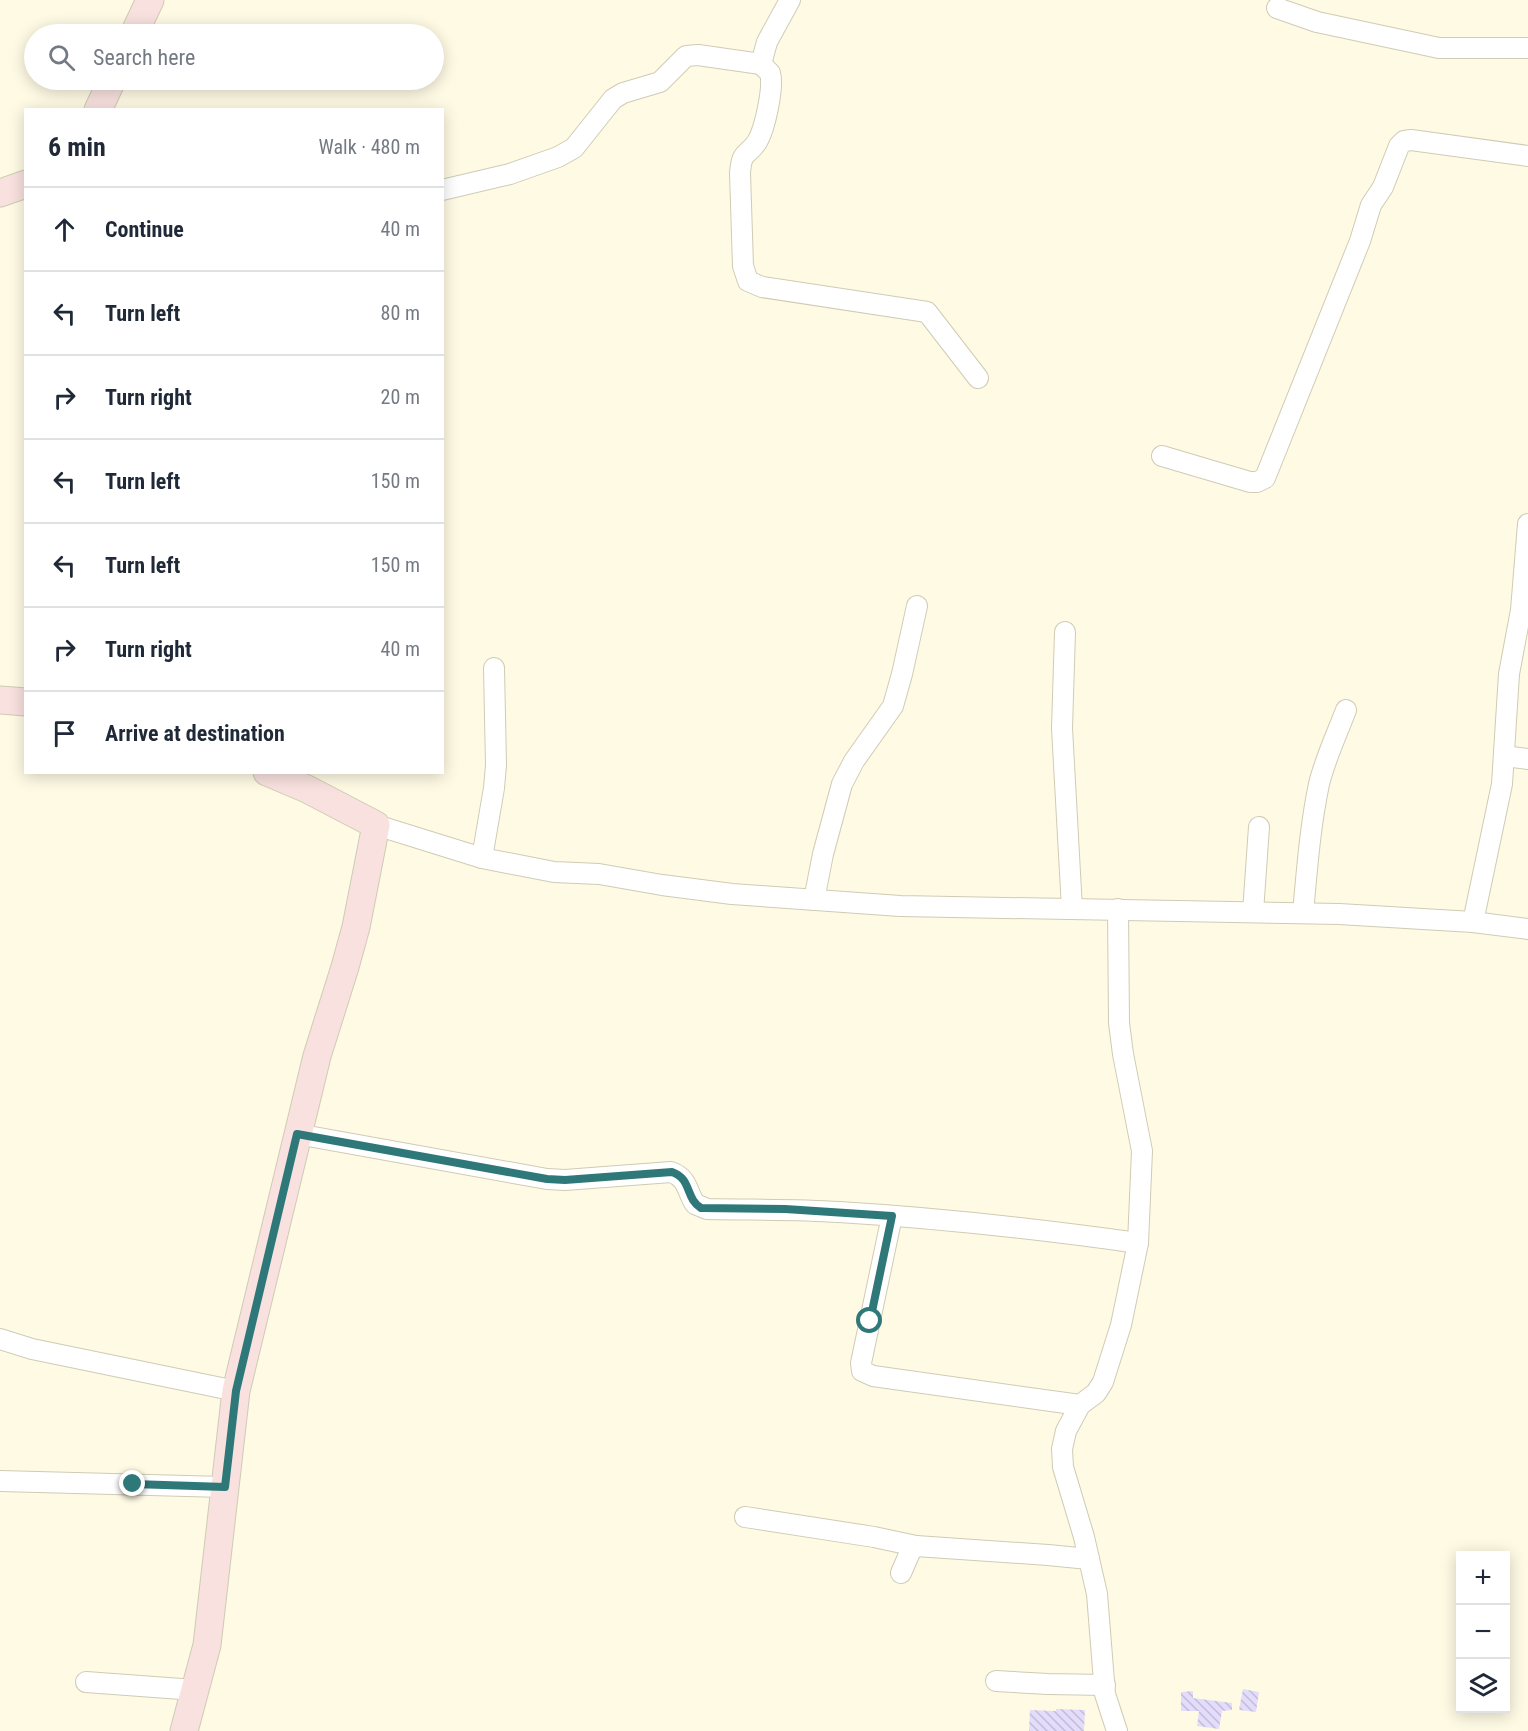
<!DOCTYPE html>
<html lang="en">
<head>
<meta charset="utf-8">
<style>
  :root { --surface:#fff; --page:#f6f6f7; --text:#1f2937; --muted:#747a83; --line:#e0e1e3 }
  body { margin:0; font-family:"Roboto Condensed",sans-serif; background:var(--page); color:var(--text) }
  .controls { position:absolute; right:18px; bottom:18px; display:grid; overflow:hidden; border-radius:0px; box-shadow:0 3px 15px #0003 }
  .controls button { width:54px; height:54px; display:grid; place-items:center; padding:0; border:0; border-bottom:2px solid var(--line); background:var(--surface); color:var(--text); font:30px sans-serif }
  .stop { position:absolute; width:18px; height:18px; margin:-14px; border:4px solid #2f7879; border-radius:50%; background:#fff }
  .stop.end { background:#2f7879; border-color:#fff; box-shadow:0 2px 6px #0008 }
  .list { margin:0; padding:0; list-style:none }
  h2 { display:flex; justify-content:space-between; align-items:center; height:78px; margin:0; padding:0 24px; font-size:26px }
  h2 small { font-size:20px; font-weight:400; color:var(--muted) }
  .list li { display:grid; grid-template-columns:39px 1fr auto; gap:18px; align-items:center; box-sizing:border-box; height:84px; padding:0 24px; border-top:2px solid var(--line) }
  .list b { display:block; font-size:22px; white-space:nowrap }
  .list em { font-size:20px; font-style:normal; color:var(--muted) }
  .icon { flex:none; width:33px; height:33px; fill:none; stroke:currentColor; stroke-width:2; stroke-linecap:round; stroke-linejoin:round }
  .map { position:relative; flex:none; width:1528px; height:1731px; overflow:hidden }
  .search { position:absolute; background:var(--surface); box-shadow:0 3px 15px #0003; left:24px; top:24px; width:420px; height:66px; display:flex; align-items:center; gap:15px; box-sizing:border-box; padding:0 21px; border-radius:33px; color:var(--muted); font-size:22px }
  .panel { position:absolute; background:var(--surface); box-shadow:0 3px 15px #0003; left:24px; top:108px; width:420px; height:666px; border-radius:0px }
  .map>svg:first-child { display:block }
</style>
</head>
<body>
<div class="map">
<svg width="1528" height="1731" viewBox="0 0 1528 1731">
  <defs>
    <pattern id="building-back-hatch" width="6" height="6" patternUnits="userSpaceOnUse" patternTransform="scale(1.5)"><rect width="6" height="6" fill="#e4dcfb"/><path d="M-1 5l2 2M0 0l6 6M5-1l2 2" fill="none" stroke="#c3bcd7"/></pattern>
  </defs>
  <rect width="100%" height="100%" fill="#fffae4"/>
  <g fill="url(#building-back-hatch)">
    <polygon points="1243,1689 1259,1692 1256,1712 1239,1710"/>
    <polygon points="1193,1691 1193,1698 1232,1703 1232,1710 1222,1711 1219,1729 1197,1726 1199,1711 1181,1711 1181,1692"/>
    <polygon points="1056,1709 1085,1710 1084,1731 1029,1731 1030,1710 1056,1711"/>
  </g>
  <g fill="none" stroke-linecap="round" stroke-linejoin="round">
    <g stroke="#cfcbb5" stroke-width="22">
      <g id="street">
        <polyline points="1277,8 1317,22 1439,48 1528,48"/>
        <path d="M761 64 770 73C774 87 765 129 757 142 747 157 742 149 740 173L743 266 748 281 762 287 927 312 978 378"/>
        <polyline points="442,190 510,174 558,157 574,148 613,99 623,93 660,82 686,56 698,55 761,64 767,42 790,0"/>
        <polyline points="1162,456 1250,482 1257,482 1265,478 1360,241 1371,205 1383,187 1399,146 1404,141 1411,140 1528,156"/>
        <polyline points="1065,632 1062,728 1072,909"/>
        <polyline points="1504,756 1528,759"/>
        <polyline points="376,825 482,858 554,872 599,874 662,885 732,894 900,906 1339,914 1473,922 1528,929"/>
        <polyline points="482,858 494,788 496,765 494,668"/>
        <polyline points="814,900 823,854 842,784 854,761 893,706 902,674 917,606"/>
        <polyline points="1253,912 1259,827"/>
        <path d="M1303 913C1307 870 1310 827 1319 784 1325 759 1337 734 1346 710"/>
        <polyline points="1473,922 1502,784 1509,674 1521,610 1528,524"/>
        <path d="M297 1134 547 1179 565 1180 671 1172C688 1178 687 1192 695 1204L707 1209C751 1210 795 1209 839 1212 939 1218 1038 1229 1138 1243"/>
        <polyline points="892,1216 861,1363 862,1371 873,1376 1080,1405"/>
        <polyline points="0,1339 32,1349 236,1391"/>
        <polyline points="0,1481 224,1487"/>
        <polyline points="745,1517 874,1537 916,1546"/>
        <polyline points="901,1573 911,1550 916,1546 1048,1555 1089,1559"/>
        <polyline points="996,1681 1048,1684 1105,1685"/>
        <polyline points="86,1682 195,1690"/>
        <polyline points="1117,1731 1105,1694 1097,1594 1084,1537 1063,1467 1062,1449 1066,1431 1080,1405 1096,1393 1103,1382 1121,1325 1138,1243 1142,1151 1123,1054 1119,1023 1118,909"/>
      </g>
    </g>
    <g stroke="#cfcbb5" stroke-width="29">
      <g id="secondary">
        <polyline points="134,34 150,0"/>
        <polyline points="98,110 112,80"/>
        <polyline points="0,193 26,184"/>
        <polyline points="0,700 26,702"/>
        <polyline points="184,1731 207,1645 236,1391 317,1056 345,967 356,927 376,825 307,789 267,772"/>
      </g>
    </g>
    <use href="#street" stroke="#fff" stroke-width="20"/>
    <use href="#secondary" stroke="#f8e1de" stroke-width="27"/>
  </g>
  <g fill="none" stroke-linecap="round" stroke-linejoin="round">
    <path stroke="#2f7879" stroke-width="8" d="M133 1484 225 1487 236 1391 297 1134 547 1179 565 1180 672 1172C692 1179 685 1198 701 1208L785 1209 892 1216 870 1321"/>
  </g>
</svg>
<div class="controls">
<button>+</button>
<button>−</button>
<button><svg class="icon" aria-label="layers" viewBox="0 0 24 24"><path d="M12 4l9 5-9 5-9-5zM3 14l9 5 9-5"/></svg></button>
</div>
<div class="stop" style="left:870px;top:1321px"></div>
<div class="stop end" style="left:133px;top:1484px"></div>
<div class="search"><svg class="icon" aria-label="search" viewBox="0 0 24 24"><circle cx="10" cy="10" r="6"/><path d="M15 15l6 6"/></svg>Search here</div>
<section class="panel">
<h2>6 min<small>Walk · 480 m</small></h2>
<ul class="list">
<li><svg class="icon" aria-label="ahead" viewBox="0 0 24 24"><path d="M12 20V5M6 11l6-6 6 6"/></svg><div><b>Continue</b></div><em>40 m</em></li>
<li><svg class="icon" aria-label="left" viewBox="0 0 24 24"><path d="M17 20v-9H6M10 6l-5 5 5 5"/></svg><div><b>Turn left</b></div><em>80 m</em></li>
<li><svg class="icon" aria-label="right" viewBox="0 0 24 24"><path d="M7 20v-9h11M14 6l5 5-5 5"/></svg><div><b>Turn right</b></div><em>20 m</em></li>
<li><svg class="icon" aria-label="left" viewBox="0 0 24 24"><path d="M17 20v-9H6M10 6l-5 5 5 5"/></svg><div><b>Turn left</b></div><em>150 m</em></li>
<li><svg class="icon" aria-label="left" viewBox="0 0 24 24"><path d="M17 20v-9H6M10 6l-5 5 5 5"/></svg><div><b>Turn left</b></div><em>150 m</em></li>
<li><svg class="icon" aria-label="right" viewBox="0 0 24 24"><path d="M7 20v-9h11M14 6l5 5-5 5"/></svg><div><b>Turn right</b></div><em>40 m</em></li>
<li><svg class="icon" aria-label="arrive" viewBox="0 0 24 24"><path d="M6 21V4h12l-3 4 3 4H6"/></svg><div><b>Arrive at destination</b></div></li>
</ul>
</section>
</div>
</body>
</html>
